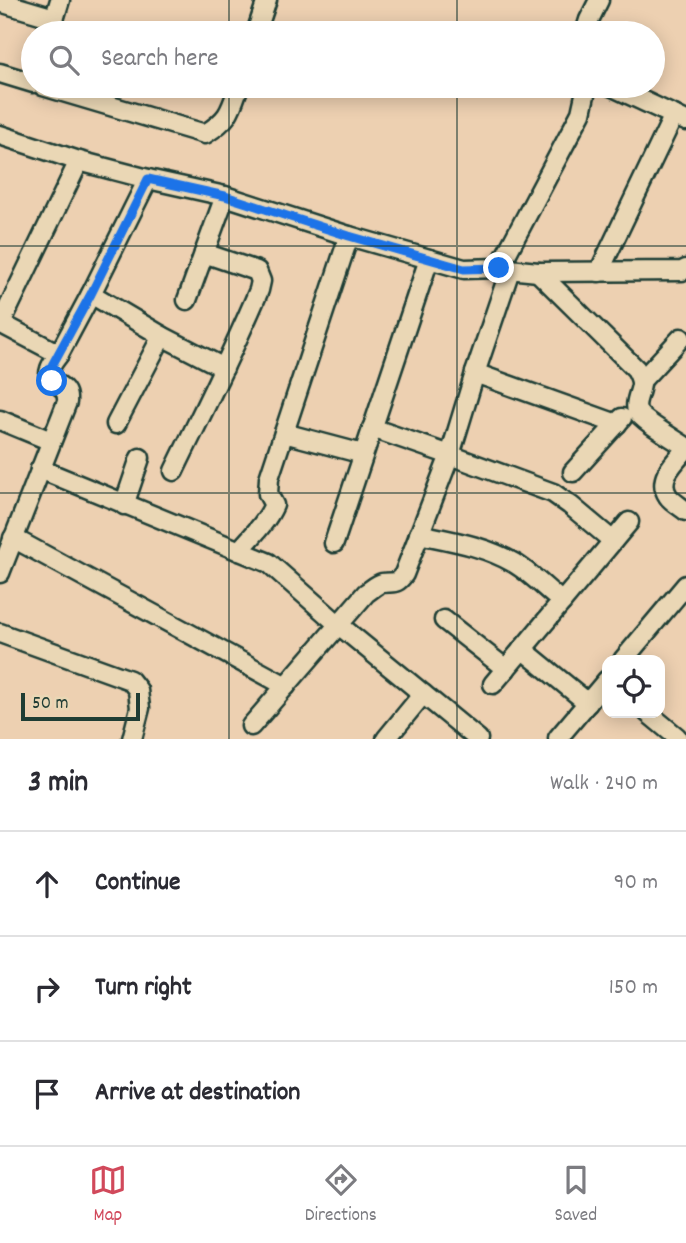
<!DOCTYPE html>
<html lang="en">
<head>
<meta charset="utf-8">
<style>
  :root { --surface:#fff; --page:#f2f2f3; --text:#2b2b33; --muted:#7c7c81; --line:#e1e1e2; --accent:#d1495b }
  body { margin:0; font-family:Dekko,sans-serif; background:var(--page); color:var(--text) }
  .controls { position:absolute; right:21px; bottom:21px; display:grid; overflow:hidden; border-radius:14px; box-shadow:0 4px 18px #0003 }
  .controls button { width:63px; height:63px; display:grid; place-items:center; padding:0; border:0; border-bottom:2px solid var(--line); background:var(--surface); color:var(--text); font:35px sans-serif }
  .scale { position:absolute; left:21px; bottom:18px; width:119px; box-sizing:border-box; padding-left:7px; border:4px solid #1f3d34; border-top:0; font-size:19px; line-height:24px; white-space:nowrap; color:#1f3d34; -webkit-text-stroke:5px #ead7b5; paint-order:stroke }
  .stop { position:absolute; width:21px; height:21px; margin:-16px; border:5px solid #1a73e8; border-radius:50%; background:#fff }
  .stop.end { background:#1a73e8; border-color:#fff; box-shadow:0 2px 7px #0008 }
  .list { margin:0; padding:0; list-style:none }
  h2 { display:flex; justify-content:space-between; align-items:center; height:91px; margin:0; padding:0 28px; font-size:30px }
  h2 small { font-size:23px; font-weight:400; color:var(--muted) }
  .list li { display:grid; grid-template-columns:46px 1fr auto; gap:21px; align-items:center; box-sizing:border-box; height:105px; padding:0 28px; border-top:2px solid var(--line) }
  .list b { display:block; font-size:26px; white-space:nowrap }
  .list em { font-size:23px; font-style:normal; color:var(--muted) }
  .icon { flex:none; width:38px; height:38px; fill:none; stroke:currentColor; stroke-width:2; stroke-linecap:round; stroke-linejoin:round }
  .map { position:relative; flex:none; width:686px; height:739px; overflow:hidden }
  .search { position:absolute; background:var(--surface); box-shadow:0 4px 18px #0003; left:21px; right:21px; top:21px; height:77px; display:flex; align-items:center; gap:18px; box-sizing:border-box; padding:0 24px; border-radius:38px; color:var(--muted); font-size:26px }
  .sheet { height:406px; background:var(--surface) }
  nav { display:flex; justify-content:space-around; align-items:center; box-sizing:border-box; height:98px; border-top:2px solid var(--line); background:var(--surface); font-size:19px; color:var(--muted) }
  nav a { display:grid; justify-items:center; gap:4px }
  nav .on { color:var(--accent) }
  .map>svg:first-child { display:block }
</style>
</head>
<body>
<div class="map">
<svg width="686" height="739" viewBox="0 0 686 739">
  <rect width="100%" height="100%" fill="#edd0b1"/>
  <filter id="ink" filterUnits="userSpaceOnUse"><feTurbulence type="fractalNoise" baseFrequency=".0143" numOctaves="2"/><feDisplacementMap in="SourceGraphic" scale="14" xChannelSelector="R" yChannelSelector="G"/><feConvolveMatrix kernelMatrix="1 2 1 2 8 2 1 2 1" color-interpolation-filters="sRGB"/></filter>
  <g filter="url(#ink)">
    <g fill="none" stroke-linecap="round" stroke-linejoin="round">
      <g stroke="#1f3d34" stroke-width="23">
        <g id="minor">
          <polyline points="0,2 54,18"/>
          <polyline points="50,33 60,0"/>
          <polyline points="256,33 267,0"/>
          <polyline points="585,33 589,20 599,0"/>
          <polyline points="0,73 33,83"/>
          <path d="M43 86 205 134C229 119 230 112 239 86"/>
          <polyline points="611,86 686,121"/>
          <polyline points="0,135 79,161 148,179 225,196 349,236 464,269 499,268 538,272 682,271 686,269"/>
          <polyline points="499,268 581,113 587,86"/>
          <path d="M538 272 636 369C644 384 641 385 637 400 636 404 636 408 637 411 641 420 676 440 686 447"/>
          <polyline points="599,272 674,115"/>
          <polyline points="91,294 162,336 224,368"/>
          <polyline points="187,300 225,196"/>
          <path d="M0 323 59 354C56 359 51 364 50 369 44 387 69 380 67 402L0 573"/>
          <polyline points="1,323 79,161"/>
          <polyline points="59,354 91,294 148,179"/>
          <polyline points="475,373 617,424"/>
          <polyline points="642,380 681,338"/>
          <polyline points="0,420 51,441"/>
          <polyline points="116,424 162,336"/>
          <polyline points="372,428 450,455 553,493 570,505 613,541"/>
          <polyline points="284,433 363,454"/>
          <path d="M686 449C676 461 656 478 668 496 671 501 681 507 686 511"/>
          <polyline points="40,469 269,563 339,625 478,739"/>
          <path d="M174 471C203 411 233 352 259 290L261 281 257 271 204 253"/>
          <polyline points="573,472 622,418"/>
          <polyline points="124,505 140,458"/>
          <path d="M419 534C452 541 485 546 514 563 531 573 546 589 562 602"/>
          <polyline points="13,538 286,686"/>
          <polyline points="334,543 429,259"/>
          <path d="M239 551C251 537 266 523 274 505L268 494 269 478 349 236"/>
          <polyline points="444,620 506,669"/>
          <polyline points="0,633 130,680 138,690 140,708 132,739"/>
          <polyline points="522,649 588,703"/>
          <polyline points="623,660 686,585"/>
          <polyline points="493,684 629,522"/>
          <polyline points="648,713 677,737"/>
          <path d="M251 726 366 593C371 590 377 584 382 583 394 581 395 586 404 574L450 455 475 373 510 270"/>
          <polyline points="558,738 607,680"/>
          <polyline points="386,739 423,694"/>
        </g>
      </g>
      <use href="#minor" stroke="#ead7b5" stroke-width="18"/>
    </g>
  </g>
  <g fill="none" stroke-linecap="round" stroke-linejoin="round" filter="url(#ink)">
    <polyline stroke="#1a73e8" stroke-width="9" points="52,381 49,377 49,371 91,294 148,179 225,196 349,236 464,269 499,268"/>
  </g>
  <path fill="none" stroke="#1f3d34" stroke-width="2" stroke-opacity="0.55" d="M229 0V33M457 0V33M229 86V739M457 86V739M0 246H686M0 493H686"/>
</svg>
<div class="controls">
<button><svg class="icon" aria-label="locate" viewBox="0 0 24 24"><circle cx="12" cy="12" r="6"/><path d="M12 2v4M12 18v4M2 12h4M18 12h4"/></svg></button>
</div>
<div class="scale">50 m</div>
<div class="stop" style="left:52px;top:381px"></div>
<div class="stop end" style="left:499px;top:268px"></div>
<div class="search"><svg class="icon" aria-label="search" viewBox="0 0 24 24"><circle cx="10" cy="10" r="6"/><path d="M15 15l6 6"/></svg>Search here</div>
</div>
<section class="sheet">
<h2>3 min<small>Walk · 240 m</small></h2>
<ul class="list">
<li><svg class="icon" aria-label="ahead" viewBox="0 0 24 24"><path d="M12 20V5M6 11l6-6 6 6"/></svg><div><b>Continue</b></div><em>90 m</em></li>
<li><svg class="icon" aria-label="right" viewBox="0 0 24 24"><path d="M7 20v-9h11M14 6l5 5-5 5"/></svg><div><b>Turn right</b></div><em>150 m</em></li>
<li><svg class="icon" aria-label="arrive" viewBox="0 0 24 24"><path d="M6 21V4h12l-3 4 3 4H6"/></svg><div><b>Arrive at destination</b></div></li>
</ul>
</section>
<nav>
<a class="on"><svg class="icon" aria-label="map" viewBox="0 0 24 24"><path d="M3 6l6-2 6 2 6-2v14l-6 2-6-2-6 2zM9 4v14M15 6v14"/></svg>Map</a>
<a><svg class="icon" aria-label="directions" viewBox="0 0 24 24"><path d="M12 3l9 9-9 9-9-9zM9 14v-3h6M13 9l2 2-2 2"/></svg>Directions</a>
<a><svg class="icon" aria-label="saved" viewBox="0 0 24 24"><path d="M7 4h10v16l-5-4-5 4z"/></svg>Saved</a>
</nav>
</body>
</html>
